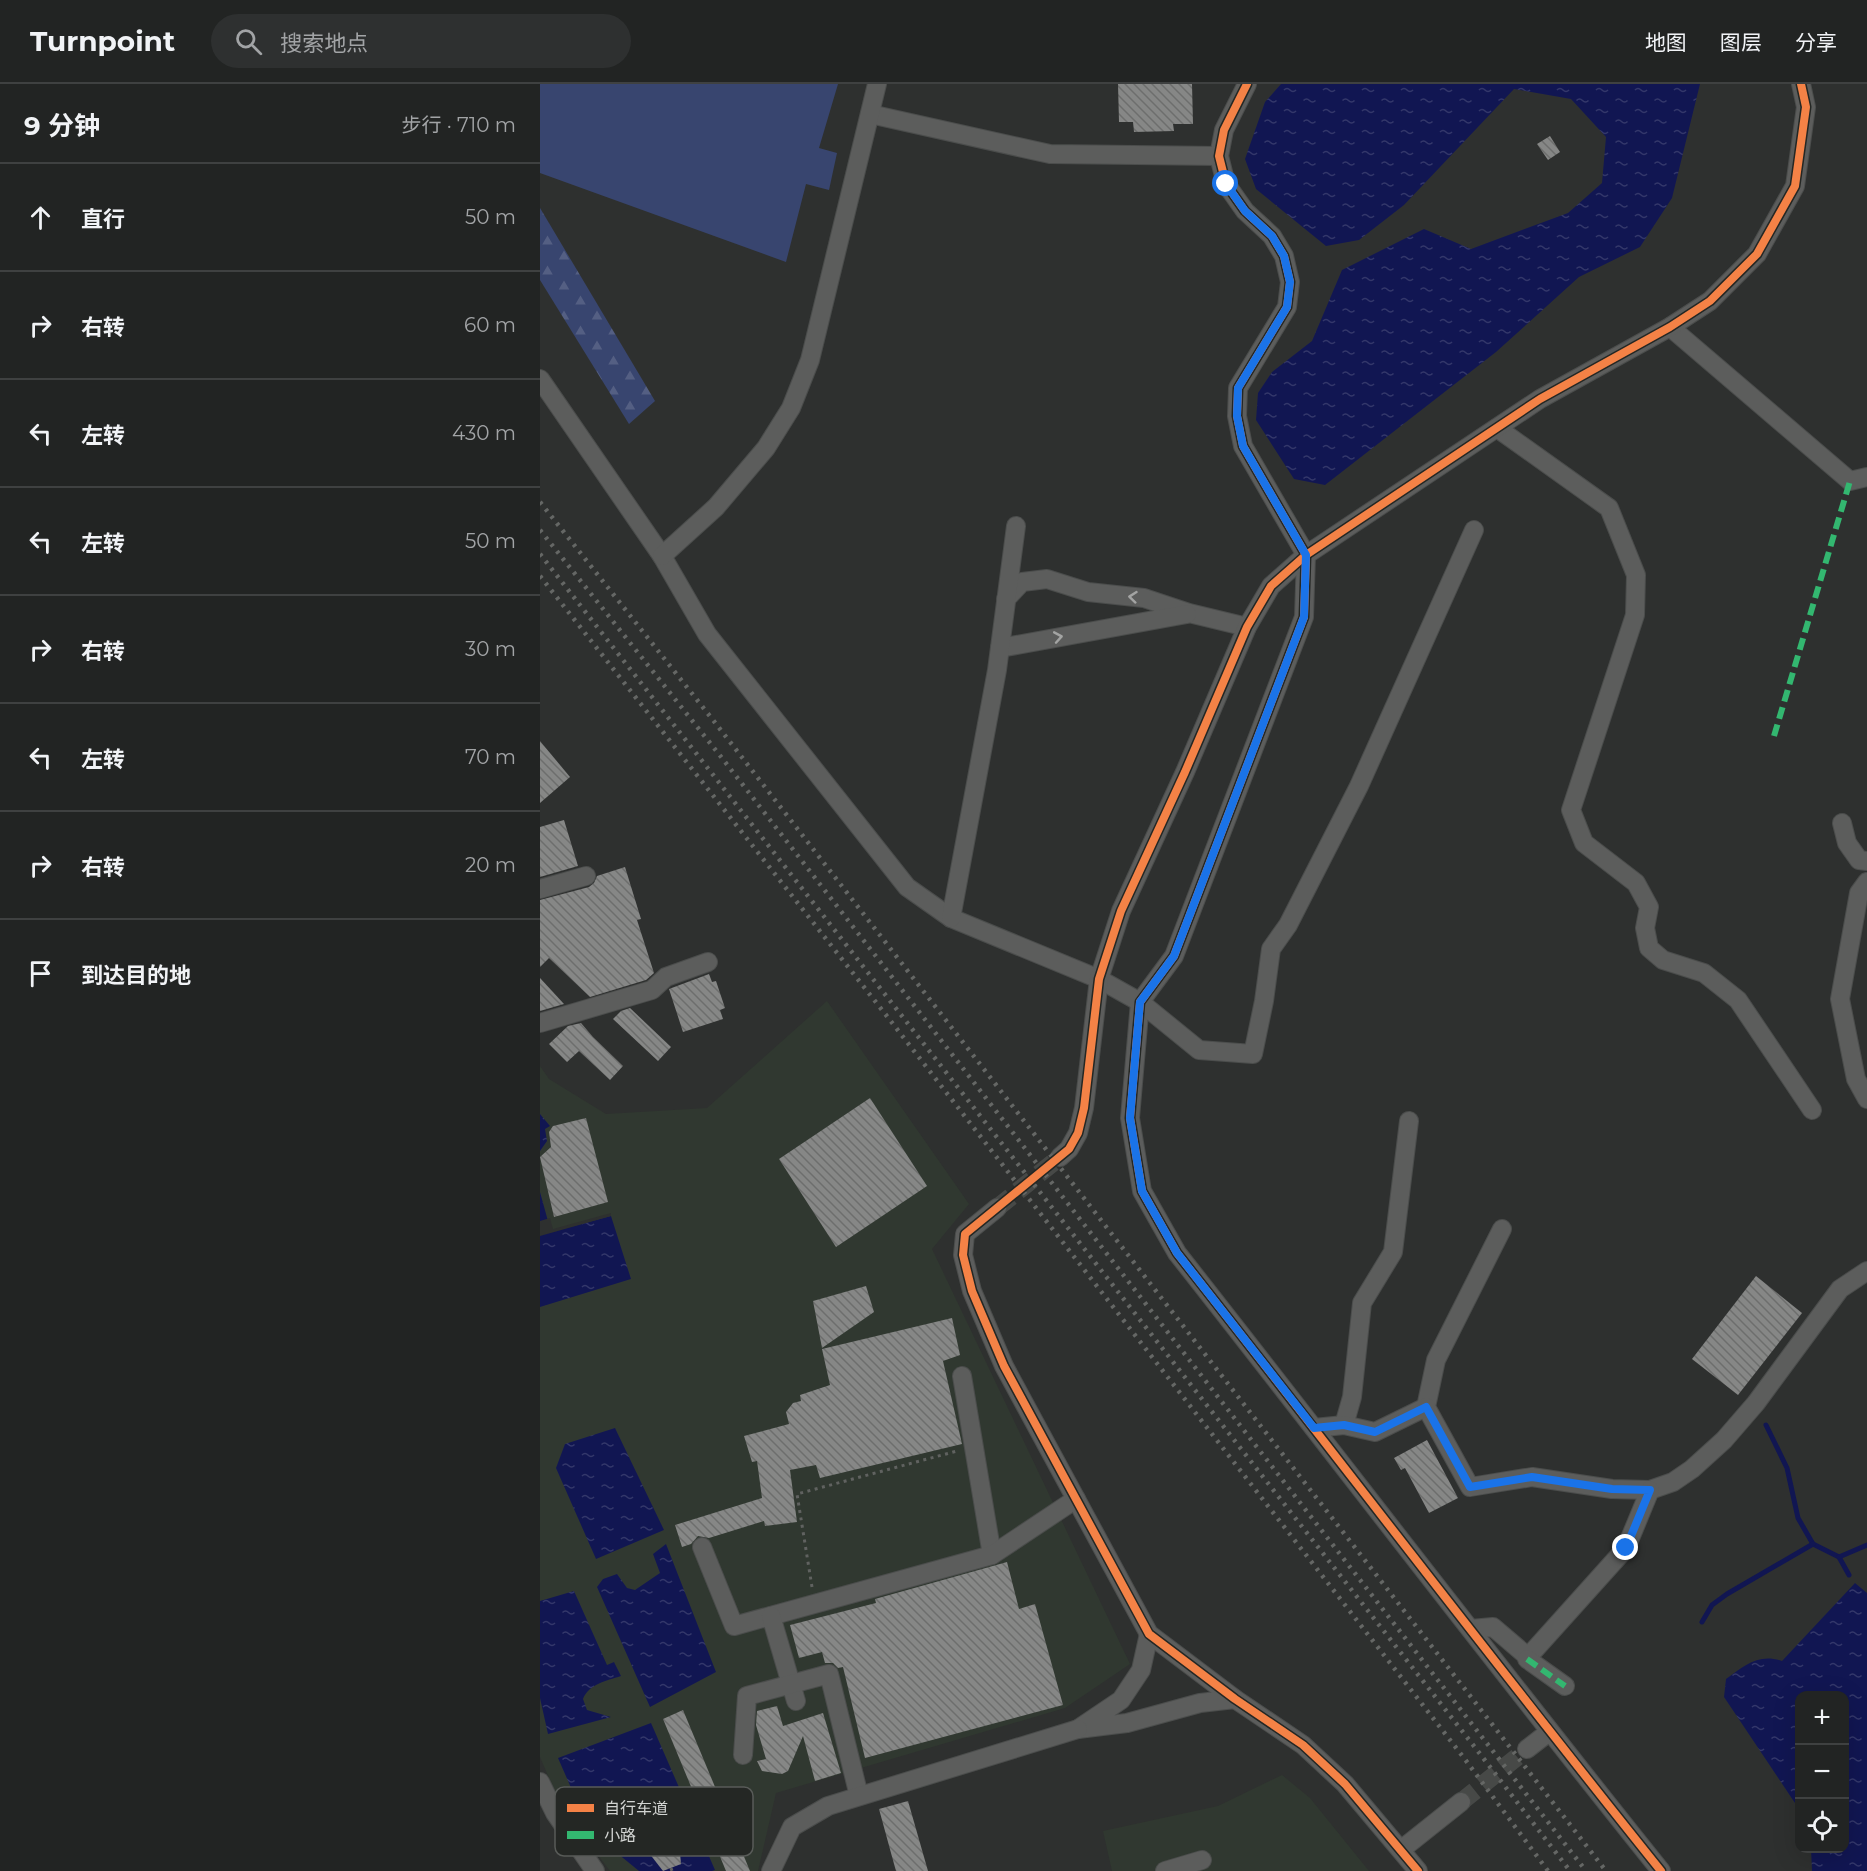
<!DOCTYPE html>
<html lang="zh">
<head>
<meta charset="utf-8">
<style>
  :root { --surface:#222423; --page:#2e3030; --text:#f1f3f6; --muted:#a2a4a6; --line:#3f4141 }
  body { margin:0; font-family:Montserrat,"Noto Sans SC",sans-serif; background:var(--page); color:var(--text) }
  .controls { position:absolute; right:18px; bottom:18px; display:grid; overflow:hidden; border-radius:12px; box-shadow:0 6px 24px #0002 }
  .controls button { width:54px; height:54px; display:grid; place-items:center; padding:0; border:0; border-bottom:2px solid var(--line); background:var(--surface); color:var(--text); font:30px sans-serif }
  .stop { position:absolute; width:18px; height:18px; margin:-14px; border:4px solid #1a73e8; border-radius:50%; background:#fff }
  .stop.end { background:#1a73e8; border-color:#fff; box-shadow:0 2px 6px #0008 }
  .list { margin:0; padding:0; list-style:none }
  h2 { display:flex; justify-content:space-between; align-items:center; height:78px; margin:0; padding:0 24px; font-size:26px }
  h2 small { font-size:20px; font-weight:400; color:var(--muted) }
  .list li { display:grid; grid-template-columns:39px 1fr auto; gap:18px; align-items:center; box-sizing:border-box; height:108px; padding:0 24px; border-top:2px solid var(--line) }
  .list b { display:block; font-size:22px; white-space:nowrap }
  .list em { font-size:20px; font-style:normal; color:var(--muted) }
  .icon { flex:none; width:33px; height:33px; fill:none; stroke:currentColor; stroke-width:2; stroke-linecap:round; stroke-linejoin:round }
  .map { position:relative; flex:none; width:1327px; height:1787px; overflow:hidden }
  header { display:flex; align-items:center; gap:36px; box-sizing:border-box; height:84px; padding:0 30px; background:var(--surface); border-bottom:2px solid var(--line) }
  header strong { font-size:28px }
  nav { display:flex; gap:33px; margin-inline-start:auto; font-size:21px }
  .search { width:420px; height:54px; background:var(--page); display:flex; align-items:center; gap:15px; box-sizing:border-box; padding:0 21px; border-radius:33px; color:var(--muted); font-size:22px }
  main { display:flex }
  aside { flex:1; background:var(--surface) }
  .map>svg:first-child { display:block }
</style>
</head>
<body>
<header>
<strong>Turnpoint</strong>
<div class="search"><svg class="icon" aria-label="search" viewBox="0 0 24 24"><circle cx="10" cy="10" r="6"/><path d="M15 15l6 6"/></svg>搜索地点</div>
<nav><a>地图</a><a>图层</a><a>分享</a></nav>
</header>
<main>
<aside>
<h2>9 分钟<small>步行 · 710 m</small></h2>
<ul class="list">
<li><svg class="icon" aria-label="ahead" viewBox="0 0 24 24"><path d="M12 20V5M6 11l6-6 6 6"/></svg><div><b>直行</b></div><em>50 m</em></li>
<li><svg class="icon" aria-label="right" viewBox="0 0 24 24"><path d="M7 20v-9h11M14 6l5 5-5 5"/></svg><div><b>右转</b></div><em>60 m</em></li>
<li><svg class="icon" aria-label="left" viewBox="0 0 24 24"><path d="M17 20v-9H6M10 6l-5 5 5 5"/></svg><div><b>左转</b></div><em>430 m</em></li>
<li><svg class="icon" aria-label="left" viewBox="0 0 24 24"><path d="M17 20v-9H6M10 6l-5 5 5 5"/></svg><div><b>左转</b></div><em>50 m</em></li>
<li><svg class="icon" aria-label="right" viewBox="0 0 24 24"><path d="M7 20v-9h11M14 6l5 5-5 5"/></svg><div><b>右转</b></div><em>30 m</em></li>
<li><svg class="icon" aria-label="left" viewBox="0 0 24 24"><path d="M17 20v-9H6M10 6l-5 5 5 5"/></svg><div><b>左转</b></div><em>70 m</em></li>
<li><svg class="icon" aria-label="right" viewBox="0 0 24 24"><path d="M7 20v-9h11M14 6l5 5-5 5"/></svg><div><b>右转</b></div><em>20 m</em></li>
<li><svg class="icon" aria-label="arrive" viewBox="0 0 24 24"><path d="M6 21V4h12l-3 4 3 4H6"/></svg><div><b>到达目的地</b></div></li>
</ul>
</aside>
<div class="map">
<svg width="1327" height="1787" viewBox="0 0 1327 1787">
  <defs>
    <pattern id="forest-firs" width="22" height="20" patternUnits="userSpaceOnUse" patternTransform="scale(1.5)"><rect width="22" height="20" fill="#38456f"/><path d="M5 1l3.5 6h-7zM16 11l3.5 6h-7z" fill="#545f83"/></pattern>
    <pattern id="water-ripples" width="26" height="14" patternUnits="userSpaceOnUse" patternTransform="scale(1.5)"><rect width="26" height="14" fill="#111652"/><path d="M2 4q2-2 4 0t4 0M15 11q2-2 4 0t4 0" fill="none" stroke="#33376a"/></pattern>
    <pattern id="building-back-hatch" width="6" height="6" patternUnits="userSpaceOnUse" patternTransform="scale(1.5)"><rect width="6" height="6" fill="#868786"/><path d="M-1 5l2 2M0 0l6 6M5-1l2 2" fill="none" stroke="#6d6e6d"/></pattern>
  </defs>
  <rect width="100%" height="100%" fill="#2e302f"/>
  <g fill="#303830">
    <polygon points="287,917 429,1120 392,1165 590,1580 525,1624 236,1709 218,1787 70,1787 21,1722 0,1673 0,982 9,995 66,1030 167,1024"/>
    <polygon points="742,1691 770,1714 829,1787 572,1787 563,1747 678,1722"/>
  </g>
  <polygon fill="#38456f" points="0,0 298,0 279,64 297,69 289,106 266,100 246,178 0,89"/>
  <polygon fill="url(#forest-firs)" points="0,124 115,317 89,340 0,196"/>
  <g fill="url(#water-ripples)">
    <polygon points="741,0 1160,0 1132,114 1100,163 1039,193 956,268 785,401 754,395 716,336 718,309 732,288 772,257 802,186 884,145 931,165 1028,129 1062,99 1066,53 1031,15 974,5 864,121 819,156 786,162 716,105 705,75 725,18"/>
    <polygon points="0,1030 10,1042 5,1045 7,1057 0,1067"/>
    <polygon points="0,1108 11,1148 71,1132 91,1195 0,1223"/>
    <polygon points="75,1344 124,1446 56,1475 16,1384 25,1360"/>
    <polygon points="126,1460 176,1588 110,1623 57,1503 63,1495 77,1490 87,1504 95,1506 120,1489 113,1470"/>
    <path d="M1315 1499 1327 1509V1787H1272L1271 1765 1304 1764V1612H1260L1259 1725 1184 1613 1186 1595C1204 1582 1218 1569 1242 1577Z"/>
    <path d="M34 1507 67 1581 74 1578 81 1592C66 1597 49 1600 43 1615L47 1626 71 1633 8 1650 0 1614V1517Z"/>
    <polygon points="111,1639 175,1786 172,1787 99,1787 50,1747 18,1674"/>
  </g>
  <polygon fill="#2e302f" points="71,1129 71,1132 0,1152 0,1137 10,1134 13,1145"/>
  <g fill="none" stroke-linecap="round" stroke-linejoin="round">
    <g stroke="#111652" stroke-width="5">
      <polyline points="1226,1341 1247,1384 1258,1434 1273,1460 1299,1473 1309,1491"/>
      <polyline points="1299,1473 1327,1461"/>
      <polyline points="1162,1538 1172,1521 1187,1510 1273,1460"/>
    </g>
  </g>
  <g fill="url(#building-back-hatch)">
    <polygon points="578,0 652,0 653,40 633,40 634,47 594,48 593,38 579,38"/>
    <polygon points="1010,52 1020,68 1008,76 997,60"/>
    <polygon points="0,657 30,693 0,719"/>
    <polygon points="24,736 38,782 0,793 0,743"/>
    <polygon points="85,783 101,835 97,836 114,889 106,896 50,913 9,874 0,883 0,816 49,803 54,799 57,792"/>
    <polygon points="169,890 172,898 176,897 185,924 180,926 183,935 143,948 129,905"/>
    <polygon points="0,894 24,920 0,927"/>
    <polygon points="90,924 131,963 118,977 73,935 81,927"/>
    <polygon points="41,939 53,953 83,982 70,996 39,967 27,978 9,960 28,942"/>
    <polygon points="330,1014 387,1102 296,1163 239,1075"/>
    <polygon points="46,1034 68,1118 14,1133 0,1073 11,1063 9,1048 13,1042"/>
    <polygon points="1216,1192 1262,1229 1198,1311 1152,1275"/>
    <polygon points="326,1202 334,1228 282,1264 273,1217"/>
    <polygon points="412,1234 420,1271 403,1277 422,1360 280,1394 276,1381 250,1386 257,1438 225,1442 224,1437 169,1454 158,1452 151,1460 142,1463 135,1441 222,1414 217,1377 212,1378 204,1352 249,1340 246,1328 253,1319 261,1317 260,1311 290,1301 282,1265"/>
    <polygon points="887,1356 918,1414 889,1429 865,1384 861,1386 854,1374"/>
    <polygon points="467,1478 479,1525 495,1520 523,1621 325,1674 303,1583 298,1584 293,1579 285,1579 282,1568 259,1574 250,1541 336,1519 335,1515"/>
    <polygon points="237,1622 243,1642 283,1629 301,1689 275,1697 263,1652 248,1687 242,1690 222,1687 217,1677 226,1675 216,1641 217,1627"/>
    <polygon points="143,1626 210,1787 186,1787 123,1635"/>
    <polygon points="368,1717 388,1787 356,1787 351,1769 339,1725"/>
    <polygon points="118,1728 139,1758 141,1780 123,1787 109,1769 107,1732"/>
  </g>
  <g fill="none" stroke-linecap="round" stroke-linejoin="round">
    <g stroke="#474947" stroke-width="18" stroke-dasharray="18 9" stroke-linecap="butt">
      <polyline points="457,1124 520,1073"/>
      <polyline points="921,1718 987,1665"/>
    </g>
    <g stroke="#4b4d4c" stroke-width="20">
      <g id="minor">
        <path d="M707 0 684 46 679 72 686 100 705 127 732 152 744 172 750 198 747 223 698 304 697 332 703 362 766 471 764 533 634 872 600 918 590 1034 602 1107 637 1169C799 1375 957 1583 1121 1787"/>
        <polyline points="330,30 510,70 679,72"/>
        <polyline points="1130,243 1310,397 1327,393"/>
        <polyline points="0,295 122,472 167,550 367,803 411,834 559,895 600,918 659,966 713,970 724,917 731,865 748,841 819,702 934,446"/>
        <polyline points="957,344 1069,424 1096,491 1095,531 1031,726 1044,759 1096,799 1109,823 1105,844 1109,864 1123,876 1164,889 1198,916 1272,1026"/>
        <polyline points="122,472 176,423 226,364 251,324 270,276 337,0"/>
        <polyline points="466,515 482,498 507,495 548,508 604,514 649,529 707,543"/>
        <polyline points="460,564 647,530"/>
        <polyline points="1302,739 1307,759 1319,776 1327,777"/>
        <polyline points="1327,798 1319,809 1300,915 1316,995 1327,1015"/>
        <polyline points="0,805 46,792"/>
        <polyline points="411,834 457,586 476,442"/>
        <polyline points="0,939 112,906 126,893 168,878"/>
        <polyline points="520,1073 529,1065 538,1049 544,1024 559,895 581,827 645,688 707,543 731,502 766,471 1000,315 1130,243 1170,217 1217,170 1255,102 1266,23 1261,0"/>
        <polyline points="457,1124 425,1150 423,1171 432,1207 464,1282 609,1550 695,1615 763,1661 805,1700 878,1787"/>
        <polyline points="962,1145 896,1276 886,1323 930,1403 992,1393 1072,1405 1110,1406 1133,1398 1152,1385 1184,1356 1216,1319 1300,1205 1327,1187"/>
        <polyline points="422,1292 452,1471"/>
        <polyline points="804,1341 812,1313 822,1219 853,1168 869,1037"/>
        <polyline points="774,1344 804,1341 835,1348 886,1323"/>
        <polyline points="162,1463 194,1542 452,1471 536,1415"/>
        <polyline points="231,1532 256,1617"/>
        <polyline points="931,1545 953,1543 988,1573 1086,1464 1110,1406"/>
        <polyline points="609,1550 601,1586 581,1616 538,1645 587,1639 660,1619 695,1615"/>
        <polyline points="987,1575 1025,1602"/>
        <polyline points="987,1665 1009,1648"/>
        <polyline points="203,1671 207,1612 289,1590 319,1712"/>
        <polyline points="0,1698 15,1729 55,1787"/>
        <polyline points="862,1765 921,1718"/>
        <polyline points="231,1787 252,1743 288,1722 538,1645"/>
        <polyline points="625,1787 662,1776"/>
      </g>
    </g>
    <g stroke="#606260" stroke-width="3" stroke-dasharray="3 4.5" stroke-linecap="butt">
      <polyline points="272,1503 257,1410 417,1367"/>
      <polyline points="131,1784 132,1787"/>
    </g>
    <use href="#minor" stroke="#5c5d5c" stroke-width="18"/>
    <g stroke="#656765" stroke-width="4.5" stroke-dasharray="3 6" stroke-linecap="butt">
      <polyline points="0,418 173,636 1066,1787"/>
      <polyline points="0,446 182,674 1046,1787"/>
      <polyline points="0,470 937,1666 1030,1787"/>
      <polyline points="0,492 346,931 924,1674 1008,1787"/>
    </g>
    <g stroke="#33b770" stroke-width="6" stroke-dasharray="12 6" stroke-linecap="butt">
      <polyline points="1234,652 1310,397"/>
      <polyline points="987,1575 1025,1602"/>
    </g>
    <g stroke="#242724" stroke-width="11">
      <g id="cycleway">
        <path d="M707 0 684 46 679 72 686 100 705 127 732 152 744 172 750 198 747 223 698 304 697 332 703 362 766 471 764 533 634 872 600 918 590 1034 602 1107 637 1169C799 1375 957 1583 1121 1787"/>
        <polyline points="878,1787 805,1700 763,1661 695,1615 609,1550 464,1282 432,1207 423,1171 425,1150 529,1065 538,1049 544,1024 559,895 581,827 645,688 707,543 731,502 766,471 1000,315 1130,243 1170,217 1217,170 1255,102 1266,23 1261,0"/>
      </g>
    </g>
    <use href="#cycleway" stroke="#f48246" stroke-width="8"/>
  </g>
  <defs><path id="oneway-chevron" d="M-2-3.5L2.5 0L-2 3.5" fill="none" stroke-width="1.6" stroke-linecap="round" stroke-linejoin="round" transform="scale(1.5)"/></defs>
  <g stroke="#a3a4a3">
    <use href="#oneway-chevron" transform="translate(593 513) rotate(-174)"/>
    <use href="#oneway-chevron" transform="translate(518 553) rotate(-10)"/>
  </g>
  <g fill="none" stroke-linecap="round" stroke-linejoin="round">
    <polyline stroke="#1a73e8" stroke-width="8" points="686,100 705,127 732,152 744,172 750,198 747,223 698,304 697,332 703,362 766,471 764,533 634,872 600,918 590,1034 602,1107 637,1169 774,1344 804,1341 835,1348 886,1323 930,1403 992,1393 1072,1405 1110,1406 1086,1464"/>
  </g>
  <rect x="15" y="1703" width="198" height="69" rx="9" fill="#242724" stroke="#585b58" stroke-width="1.5"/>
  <rect x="27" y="1720" width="27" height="8" fill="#f48246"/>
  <rect x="27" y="1747" width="27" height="8" fill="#33b770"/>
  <g font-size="16" fill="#d2d4d2">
    <text x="64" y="1730">自行车道</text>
    <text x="64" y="1757">小路</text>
  </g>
</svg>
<div class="controls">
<button>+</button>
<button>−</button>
<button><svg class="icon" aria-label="locate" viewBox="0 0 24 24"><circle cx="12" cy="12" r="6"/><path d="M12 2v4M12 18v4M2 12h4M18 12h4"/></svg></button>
</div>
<div class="stop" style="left:686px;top:100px"></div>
<div class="stop end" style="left:1086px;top:1464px"></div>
</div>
</main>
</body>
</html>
